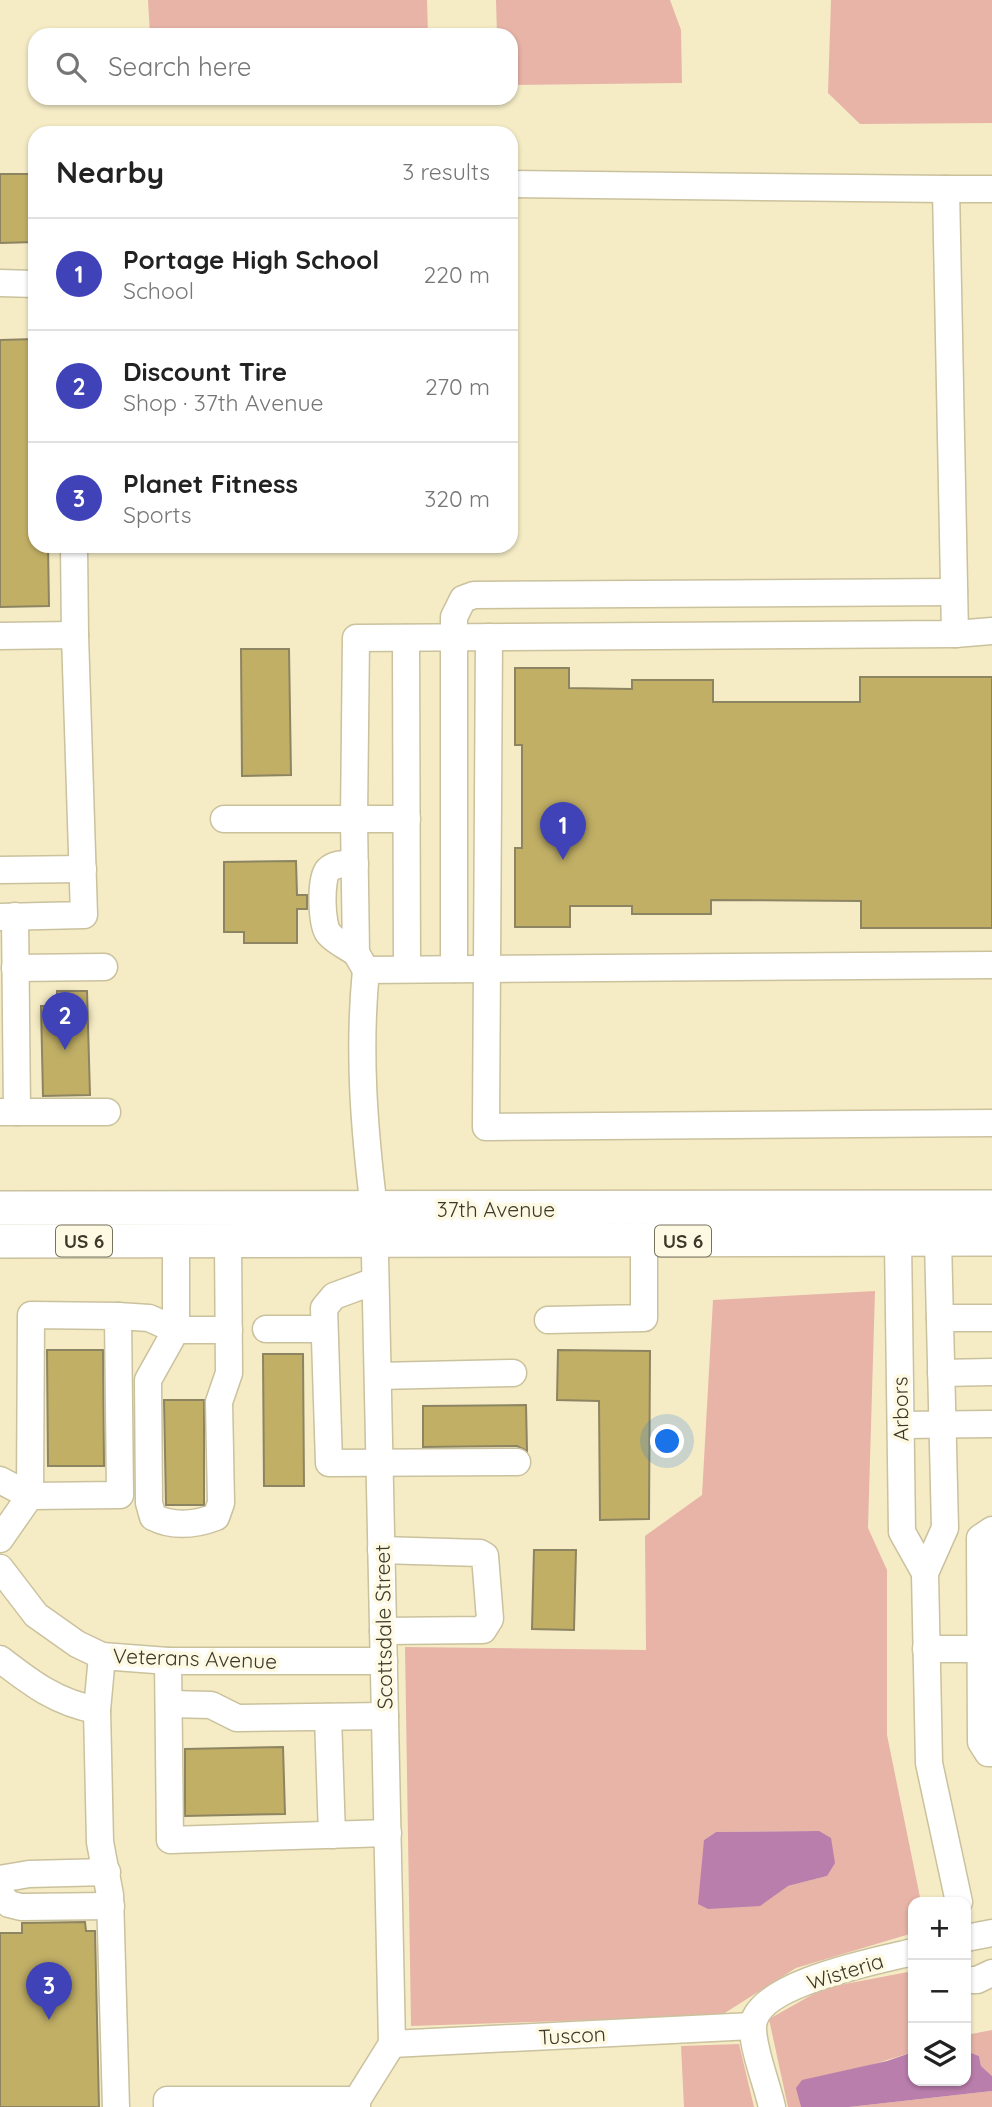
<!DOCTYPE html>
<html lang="en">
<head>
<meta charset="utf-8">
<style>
  :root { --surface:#fff; --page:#f6f6f6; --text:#222; --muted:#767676; --line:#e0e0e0; --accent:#4043b7 }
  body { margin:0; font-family:Quicksand,sans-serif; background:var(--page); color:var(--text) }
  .controls { position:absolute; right:21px; bottom:21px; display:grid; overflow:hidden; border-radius:14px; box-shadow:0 2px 5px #0004 }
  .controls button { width:63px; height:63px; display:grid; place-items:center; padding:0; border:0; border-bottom:2px solid var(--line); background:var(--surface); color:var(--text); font:35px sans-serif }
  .you { position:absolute; left:668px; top:1442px; width:24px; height:24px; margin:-18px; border:5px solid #fff; border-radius:50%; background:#1a73e8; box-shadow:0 0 0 10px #1a73e833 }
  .badge { display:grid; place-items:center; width:46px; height:46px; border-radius:50%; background:var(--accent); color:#fff; font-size:23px; font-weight:700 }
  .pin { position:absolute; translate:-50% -58px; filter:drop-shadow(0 2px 4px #0008) }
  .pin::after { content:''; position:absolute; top:37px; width:24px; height:21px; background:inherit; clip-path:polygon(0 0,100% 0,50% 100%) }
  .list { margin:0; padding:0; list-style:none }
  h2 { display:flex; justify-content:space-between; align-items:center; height:91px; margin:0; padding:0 28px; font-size:30px }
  h2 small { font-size:23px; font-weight:400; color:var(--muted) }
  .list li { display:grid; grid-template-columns:46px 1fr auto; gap:21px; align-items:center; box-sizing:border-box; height:112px; padding:0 28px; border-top:2px solid var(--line) }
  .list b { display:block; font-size:26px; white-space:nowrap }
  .list p { margin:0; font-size:23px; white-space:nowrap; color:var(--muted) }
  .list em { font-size:23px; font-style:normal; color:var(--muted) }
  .icon { flex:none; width:38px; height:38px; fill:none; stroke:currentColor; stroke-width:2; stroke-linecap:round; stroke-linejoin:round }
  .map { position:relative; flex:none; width:992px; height:2107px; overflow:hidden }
  .search { position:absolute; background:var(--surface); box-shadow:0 2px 5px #0004; left:28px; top:28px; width:490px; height:77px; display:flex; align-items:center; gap:18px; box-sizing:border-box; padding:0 24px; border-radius:21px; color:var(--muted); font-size:26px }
  .panel { position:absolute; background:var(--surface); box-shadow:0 2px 5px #0004; left:28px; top:126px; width:490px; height:427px; border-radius:21px }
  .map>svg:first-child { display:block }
</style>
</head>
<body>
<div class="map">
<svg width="992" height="2107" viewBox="0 0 992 2107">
  <rect width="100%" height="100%" fill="#f5ecc6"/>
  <g fill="#e7b4a7" fill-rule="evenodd">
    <polygon points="148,0 427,0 428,35 150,35"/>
    <polygon points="496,0 670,0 681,30 682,83 511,85 511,35 497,35"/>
    <polygon points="831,0 992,0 992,123 860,124 828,93"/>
    <path d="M875 1291 868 1528 887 1570V1735L921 1902H913V1933L796 1968 720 2016 411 2026 405 1647 646 1650 645 1536 702 1495 713 1300ZM819 1831 827 1876 788 1886 704 1840 716 1832Z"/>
    <polygon points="913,1971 913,2052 797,2088 801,2107 788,2107 769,2019 824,1988"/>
    <polygon points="992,2030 992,2076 981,2066 979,2056 966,2051 966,2035"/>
    <polygon points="739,2044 754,2107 684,2107 681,2046"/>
    <polygon points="992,2091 992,2107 849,2107"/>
  </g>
  <g fill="#ba7eac">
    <polygon points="819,1831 831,1838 835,1863 827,1876 788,1886 760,1906 708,1909 698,1904 704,1840 716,1832"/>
    <polygon points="966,2051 979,2056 981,2066 992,2076 992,2091 849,2107 801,2107 796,2088 802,2080 887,2061 913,2052 913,2081 966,2081"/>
  </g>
  <g fill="#c1af66" stroke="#8d8462" stroke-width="2">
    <polygon points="0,174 35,174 35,242 0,243"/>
    <polygon points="35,339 35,546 48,546 49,606 0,607 0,340"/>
    <polygon points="241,649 289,649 291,775 242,776"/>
    <polygon points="515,668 569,668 569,688 632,689 632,680 713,680 713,702 860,702 860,677 992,677 992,928 861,928 861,901 711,900 711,914 632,914 632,906 570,906 570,927 515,927 515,848 522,848 522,745 515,745"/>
    <polygon points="296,861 297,895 307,895 307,909 297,909 297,943 244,943 244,932 224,932 224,862"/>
    <polygon points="57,991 87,991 90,1095 43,1096 41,1006 57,1006"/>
    <polygon points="47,1350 103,1350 104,1466 48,1466"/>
    <polygon points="558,1350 650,1351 649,1519 600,1520 599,1401 557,1400"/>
    <polygon points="263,1354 303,1354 304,1486 264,1486"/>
    <polygon points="164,1400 204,1400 204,1505 166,1505"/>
    <polygon points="526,1405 527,1451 517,1446 423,1447 423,1406"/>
    <polygon points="534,1550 576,1550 574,1630 532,1629"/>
    <polygon points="283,1747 285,1814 185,1816 185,1749"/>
    <polygon points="85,1922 86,1931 95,1931 99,2107 0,2107 0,1933 22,1933 22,1923"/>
  </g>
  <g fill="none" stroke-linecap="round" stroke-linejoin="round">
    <g stroke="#cac19d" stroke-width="29">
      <g id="minor">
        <polyline points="511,184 946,189"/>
        <polyline points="0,283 35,284"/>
        <polyline points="74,546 75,635"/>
        <polyline points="955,634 946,189 992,189"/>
        <polyline points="0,636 75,635 84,915 0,917"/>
        <polyline points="489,637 486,1127 992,1123"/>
        <polyline points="406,638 407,969"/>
        <polyline points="224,819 354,819 356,953 366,970"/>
        <polyline points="407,819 354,819 356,638 955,634 992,631"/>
        <path d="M355 864C346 864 335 863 328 870 320 877 321 927 329 934 336 942 348 947 356 953"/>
        <polyline points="0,870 83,869"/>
        <polyline points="15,916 17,1112"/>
        <polyline points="15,968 104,967"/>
        <polyline points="454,969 454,617 463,599 474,595 954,592"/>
        <polyline points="0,1112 107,1112"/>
        <path d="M176 1240V1330L148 1380 149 1503 153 1517C173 1527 195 1525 216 1517L221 1503 219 1402 229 1373 228 1240"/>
        <polyline points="898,1240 902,1532 925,1573"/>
        <polyline points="938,1240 945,1528 925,1573 929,1763 959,1902"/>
        <polyline points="375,1281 334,1296 324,1308 329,1463 517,1462"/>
        <polyline points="118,1316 149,1318 176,1330 229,1330"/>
        <polyline points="940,1318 992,1318"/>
        <polyline points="548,1320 644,1318 644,1241"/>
        <polyline points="266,1329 324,1329"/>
        <polyline points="941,1373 992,1372"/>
        <polyline points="378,1376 513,1373"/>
        <polyline points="901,1425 992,1424"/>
        <polyline points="0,1480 30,1496 120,1495 118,1316 31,1315 30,1496 0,1539"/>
        <polyline points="992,1530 980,1538 981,1742 988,1753 992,1753"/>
        <polyline points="381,1550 480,1553 485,1556 490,1619 483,1630 383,1631"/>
        <polyline points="0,1568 36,1615 77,1644 102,1656 168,1661 384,1661"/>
        <polyline points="926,1649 992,1649"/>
        <polyline points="102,1656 97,1710 100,1842 110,1895 116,2107"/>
        <path d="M0 1659C31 1683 57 1703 97 1710"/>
        <polyline points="168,1661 170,1840 388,1833"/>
        <polyline points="169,1704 211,1705 237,1718 385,1716"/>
        <polyline points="328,1717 332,1835"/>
        <polyline points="0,1879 29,1874 107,1872"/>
        <polyline points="0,1895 9,1904 21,1907 111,1906"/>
        <polyline points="966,1938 992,1933"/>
        <polyline points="966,1980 977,1980 992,1973"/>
        <path d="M392 2044 374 1209C364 1128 358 1051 366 970L992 965"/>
        <polyline points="392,2044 752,2026"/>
        <polyline points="167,2107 167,2100 357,2100"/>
        <polyline points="357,2107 357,2100 392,2044"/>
        <path d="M772 2107C767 2084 753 2050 753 2028 752 1984 880 1960 913 1952"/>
      </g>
    </g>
    <g stroke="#cac19d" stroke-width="36">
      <g id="major">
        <polyline points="0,1208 992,1207"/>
        <polyline points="0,1241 992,1239"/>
      </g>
    </g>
    <use href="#minor" stroke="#fff" stroke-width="26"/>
    <use href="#major" stroke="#fff" stroke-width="33"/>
  </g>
  <g text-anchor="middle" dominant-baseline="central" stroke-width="7" stroke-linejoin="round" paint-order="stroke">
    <g fill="#fef9e2" stroke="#767361" stroke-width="2">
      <rect x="56" y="1225.5" width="56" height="31" rx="5"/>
      <rect x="655" y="1225.5" width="56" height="31" rx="5"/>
    </g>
    <g font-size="19" font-weight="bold" fill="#3c392a">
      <text x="84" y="1241">US 6</text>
      <text x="683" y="1241">US 6</text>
    </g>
    <g font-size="21" fill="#3c392a" stroke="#fef9e2">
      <text x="496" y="1209">37th Avenue</text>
      <text transform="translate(900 1409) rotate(-91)">Arbors</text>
      <text transform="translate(383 1627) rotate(-91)">Scottsdale Street</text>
      <text transform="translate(195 1658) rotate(2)">Veterans Avenue</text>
      <text transform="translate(845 1971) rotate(-17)">Wisteria</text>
      <text transform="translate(572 2035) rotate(-3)">Tuscon</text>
    </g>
  </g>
</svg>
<div class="controls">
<button>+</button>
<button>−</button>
<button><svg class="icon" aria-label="layers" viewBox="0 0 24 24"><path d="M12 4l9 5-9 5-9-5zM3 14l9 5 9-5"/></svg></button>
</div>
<div class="you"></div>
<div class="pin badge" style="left:563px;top:860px">1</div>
<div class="pin badge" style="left:65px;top:1050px">2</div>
<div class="pin badge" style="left:49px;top:2020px">3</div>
<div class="search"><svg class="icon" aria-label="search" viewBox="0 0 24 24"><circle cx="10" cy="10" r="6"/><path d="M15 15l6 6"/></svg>Search here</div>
<section class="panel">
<h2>Nearby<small>3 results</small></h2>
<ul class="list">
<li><span class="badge">1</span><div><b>Portage High School</b><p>School</p></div><em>220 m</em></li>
<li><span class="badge">2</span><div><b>Discount Tire</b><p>Shop · 37th Avenue</p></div><em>270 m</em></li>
<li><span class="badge">3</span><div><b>Planet Fitness</b><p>Sports</p></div><em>320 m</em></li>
</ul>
</section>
</div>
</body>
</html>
